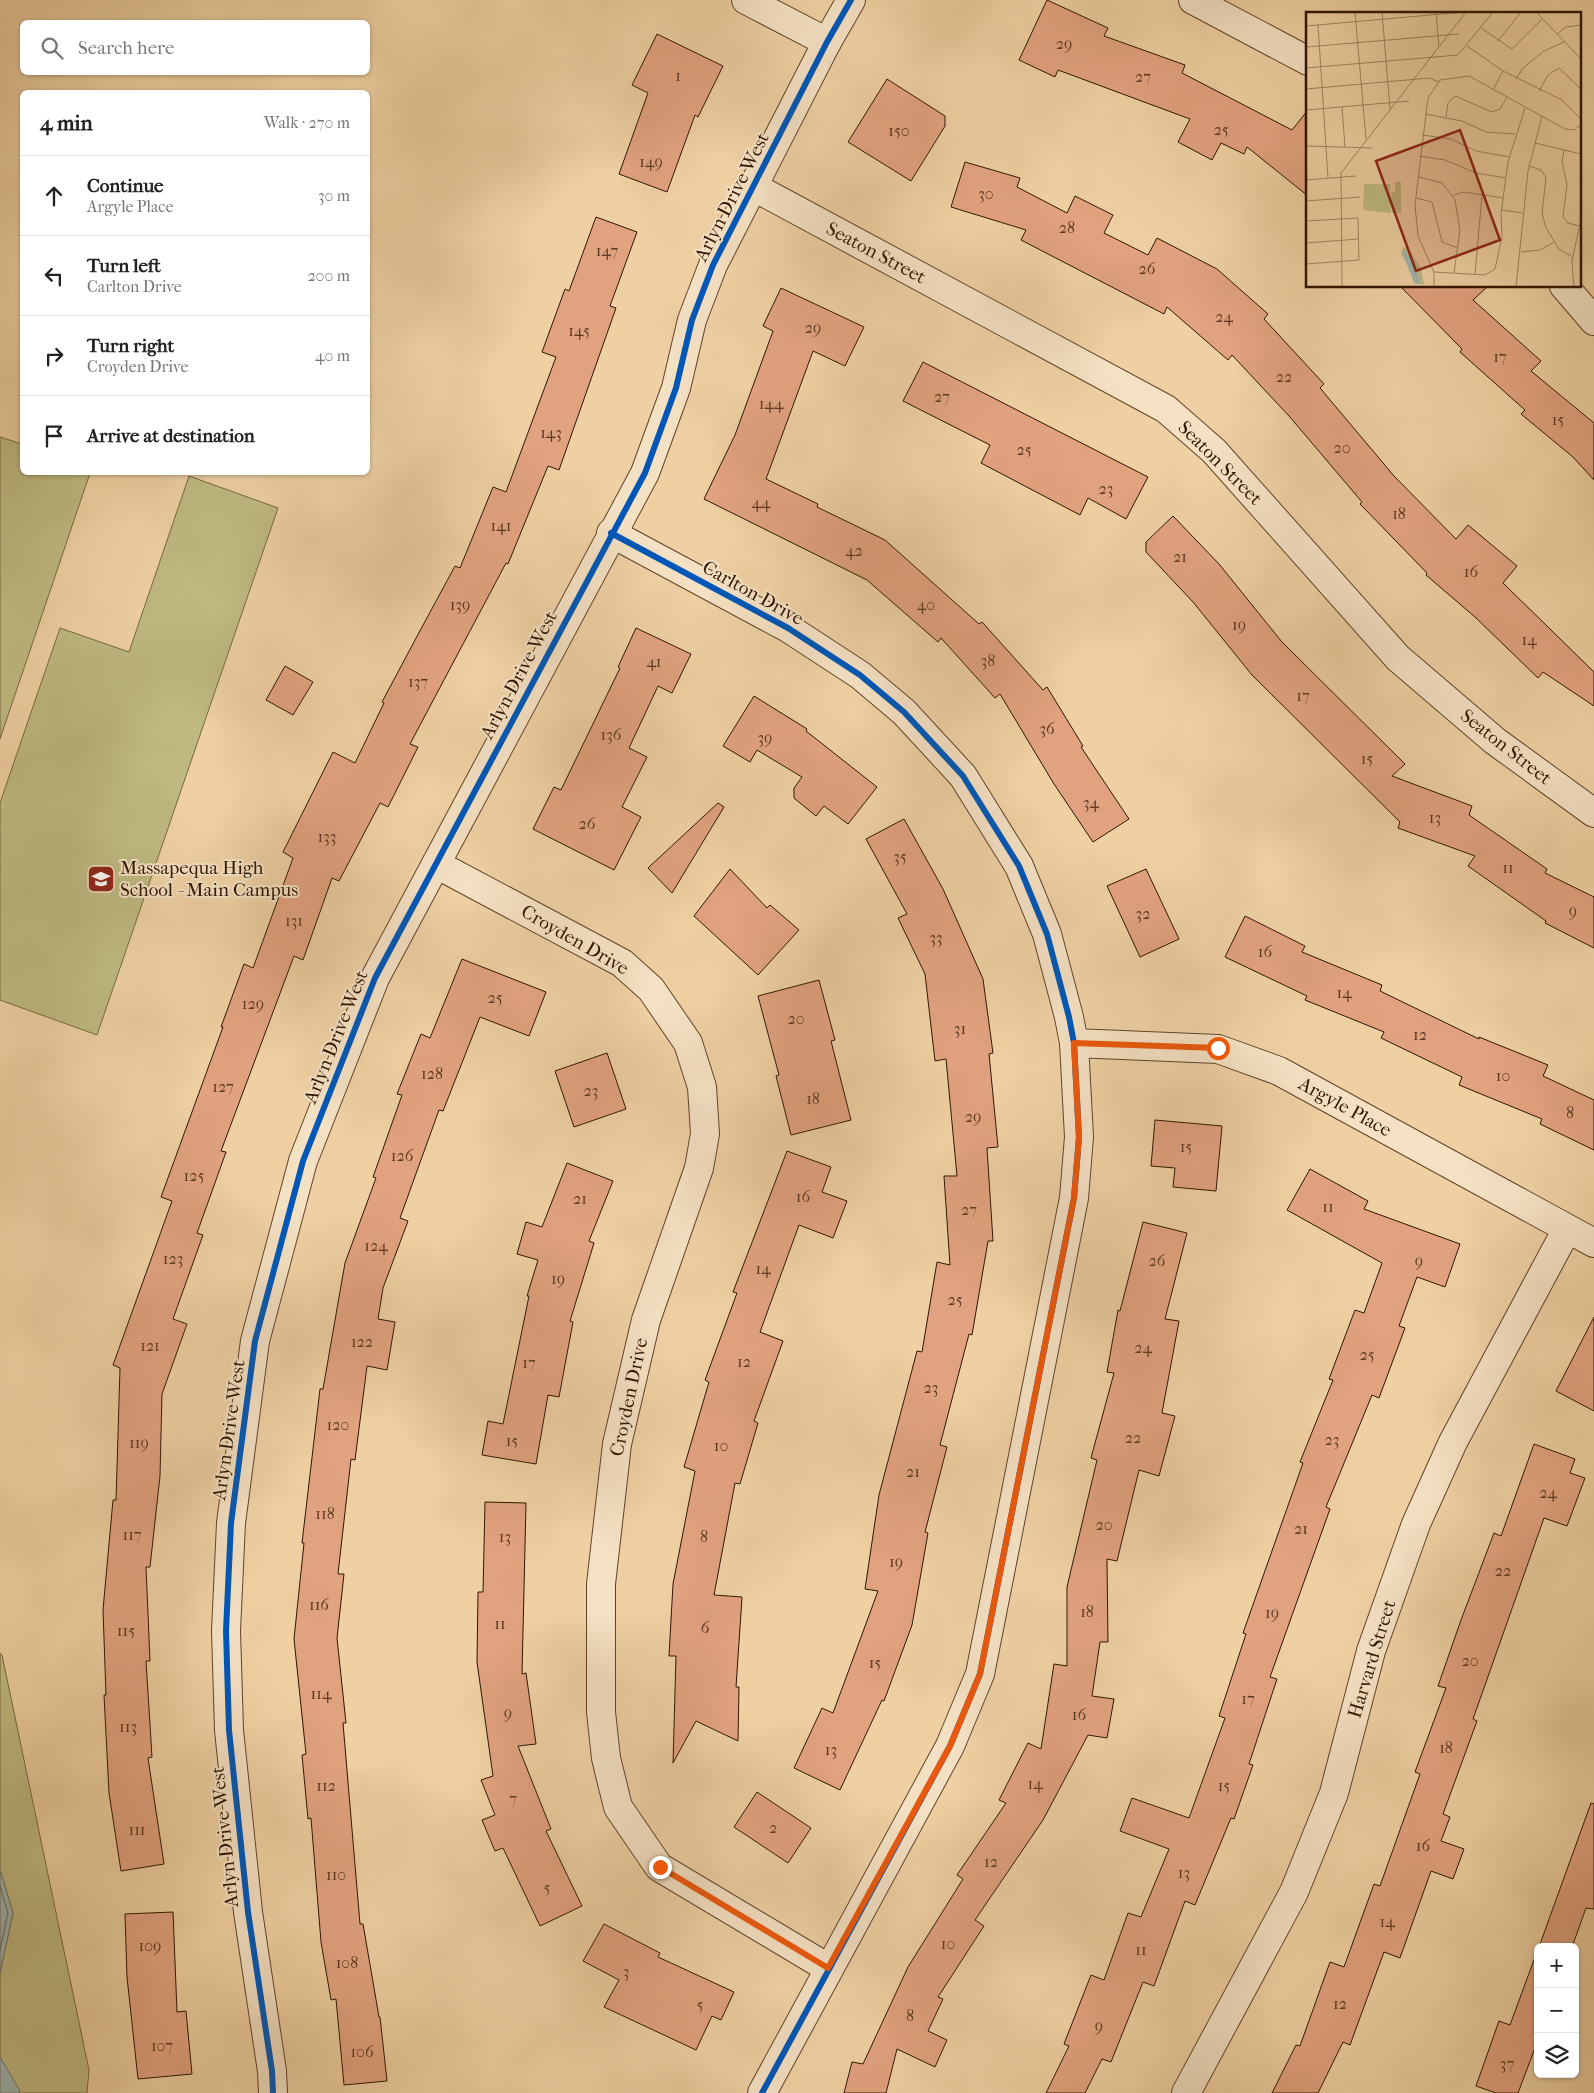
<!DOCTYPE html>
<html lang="en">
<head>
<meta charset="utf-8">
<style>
  :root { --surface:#fff; --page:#f2f2f2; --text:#222; --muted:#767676; --line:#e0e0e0 }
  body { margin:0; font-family:"IM FELL French Canon",serif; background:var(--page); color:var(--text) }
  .controls { position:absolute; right:15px; bottom:15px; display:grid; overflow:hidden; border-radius:8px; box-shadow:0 1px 4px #0004 }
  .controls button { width:45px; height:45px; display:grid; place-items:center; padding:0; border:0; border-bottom:1px solid var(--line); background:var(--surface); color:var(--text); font:25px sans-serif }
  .stop { position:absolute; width:15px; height:15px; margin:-11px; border:4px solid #ea580c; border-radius:50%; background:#fff }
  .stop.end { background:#ea580c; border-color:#fff; box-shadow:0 1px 5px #0008 }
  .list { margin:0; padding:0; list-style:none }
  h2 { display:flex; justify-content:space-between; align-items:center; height:65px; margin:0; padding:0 20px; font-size:21px }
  h2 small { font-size:16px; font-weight:400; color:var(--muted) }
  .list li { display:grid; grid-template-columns:32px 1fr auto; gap:15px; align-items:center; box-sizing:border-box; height:80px; padding:0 20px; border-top:1px solid var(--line) }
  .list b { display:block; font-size:19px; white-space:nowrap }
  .list p { margin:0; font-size:16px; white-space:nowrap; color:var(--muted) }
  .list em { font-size:16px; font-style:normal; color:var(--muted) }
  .icon { flex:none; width:28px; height:28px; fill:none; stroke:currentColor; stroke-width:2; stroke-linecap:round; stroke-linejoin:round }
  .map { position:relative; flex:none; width:1594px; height:2093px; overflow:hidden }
  .search { position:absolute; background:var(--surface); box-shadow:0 1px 4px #0004; left:20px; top:20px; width:350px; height:55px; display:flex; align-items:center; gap:12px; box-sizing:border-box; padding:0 18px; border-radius:8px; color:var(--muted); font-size:19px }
  .panel { position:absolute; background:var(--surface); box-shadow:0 1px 4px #0004; left:20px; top:90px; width:350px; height:385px; border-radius:8px }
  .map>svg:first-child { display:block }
</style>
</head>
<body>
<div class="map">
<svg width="1594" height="2093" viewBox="0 0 1594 2093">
  <rect width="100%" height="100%" fill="#eed0a2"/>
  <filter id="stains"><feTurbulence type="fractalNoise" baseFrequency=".004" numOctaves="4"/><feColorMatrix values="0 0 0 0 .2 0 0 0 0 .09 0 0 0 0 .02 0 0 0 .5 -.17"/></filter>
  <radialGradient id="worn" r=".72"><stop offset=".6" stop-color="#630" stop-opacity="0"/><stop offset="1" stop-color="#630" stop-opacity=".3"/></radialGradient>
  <g fill="#beb981" stroke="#776840">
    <polygon points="0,437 22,444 22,472 90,473 0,739"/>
    <polygon points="189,476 278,508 97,1035 0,1000 0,803 60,628 129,652"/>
    <polygon points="0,1653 2,1655 89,2070 87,2093 20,2093 0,2057 0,1973 13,1913 0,1870"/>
  </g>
  <g fill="#9db4b0" stroke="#71756a">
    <polygon points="0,1870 13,1913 0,1973"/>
    <polygon points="0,2057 19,2089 20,2093 0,2093"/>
  </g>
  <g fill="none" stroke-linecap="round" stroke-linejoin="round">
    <polyline stroke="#666558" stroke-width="1" points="0,1886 8,1913 0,1950"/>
  </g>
  <g fill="#e1a27f" stroke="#301600">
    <polygon points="1047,0 1108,28 1104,36 1185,65 1182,73 1292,130 1308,110 1308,196 1247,147 1244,154 1221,143 1212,160 1178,142 1190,119 1058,70 1055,77 1019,60"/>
    <polygon points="657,34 723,66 698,117 695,115 667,192 619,174 648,93 632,85"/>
    <polygon points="887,79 945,116 945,126 911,181 848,142"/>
    <polygon points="965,162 1020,178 1017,187 1067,213 1075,196 1113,215 1104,233 1148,255 1157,238 1217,269 1268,314 1264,319 1324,384 1320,388 1394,476 1456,539 1468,525 1517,566 1503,583 1594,672 1594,706 1543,672 1538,678 1475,617 1426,575 1427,573 1360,504 1362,502 1289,416 1232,355 1228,360 1167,307 1164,314 1021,240 1026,230 951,207"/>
    <polygon points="596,217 637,232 610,306 616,308 559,470 548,466 508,564 506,563 410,744 418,747 388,807 380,803 339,881 332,878 303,960 294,956 221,1151 226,1152 197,1233 203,1235 173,1319 187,1324 162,1394 160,1476 150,1567 146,1567 150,1661 146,1661 152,1757 148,1758 164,1864 121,1871 109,1793 104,1695 106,1695 103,1610 113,1500 116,1500 120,1368 113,1365 172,1201 161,1197 223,1027 221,1027 244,964 253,968 293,858 283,852 333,752 355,763 384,703 382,702 415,640 455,566 460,568 493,487 506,492 556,357 542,352 565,289 569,291"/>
    <polygon points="1400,286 1488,286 1473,300 1541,361 1531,371 1594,423 1594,480 1573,457 1521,414 1525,410 1460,352 1462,349"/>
    <polygon points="781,288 864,327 845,366 813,351 766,479 818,504 817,507 885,540 979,624 982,622 1043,690 1047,687 1083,746 1081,747 1129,819 1093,842 1054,784 1000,694 995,698 941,638 938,642 867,580 704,499 735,435 773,331 763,326"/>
    <polygon points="923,362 1148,477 1126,519 1088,498 1080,515 981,463 990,445 903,401"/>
    <polygon points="1173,516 1219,564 1282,642 1405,764 1392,776 1472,806 1469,815 1547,869 1545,873 1594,897 1594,948 1545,923 1546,921 1468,866 1475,856 1398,828 1400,822 1252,675 1193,602 1146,552 1146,542"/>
    <polygon points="636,628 691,654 672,693 658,686 629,748 647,757 622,807 641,817 614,870 533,829 554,787 561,790 620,668 618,667"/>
    <polygon points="285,666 313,682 293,715 266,700"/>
    <polygon points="754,696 807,729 806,731 877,787 848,824 824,806 816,816 794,798 794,788 802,777 757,750 750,762 723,746"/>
    <polygon points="718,803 724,807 672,893 648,868"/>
    <polygon points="904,819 943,889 983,979 993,1053 989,1054 998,1147 987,1148 993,1241 988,1241 972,1335 969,1334 940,1445 947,1447 925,1532 928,1533 912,1625 884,1701 882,1700 840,1790 794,1768 822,1708 833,1713 878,1591 865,1589 879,1495 917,1351 922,1352 937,1262 950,1265 944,1176 957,1176 946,1059 935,1061 925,974 898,918 907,914 866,839"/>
    <polygon points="730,869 767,908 770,905 799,930 758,975 694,916"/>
    <polygon points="1146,869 1179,939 1140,957 1107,886"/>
    <polygon points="1245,916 1305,946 1302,952 1382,985 1380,991 1479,1039 1479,1037 1548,1065 1543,1076 1594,1100 1594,1150 1540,1124 1542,1119 1459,1085 1462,1077 1381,1038 1384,1032 1305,1000 1307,996 1225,957"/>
    <polygon points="462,959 546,992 529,1036 480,1017 443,1111 439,1110 400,1218 408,1221 383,1288 378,1319 395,1322 387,1370 367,1366 355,1460 351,1459 338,1574 344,1574 337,1638 346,1723 343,1723 360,1924 363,1924 379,2017 380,2017 387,2081 344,2085 336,1999 331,2000 321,1942 311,1818 308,1819 302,1755 306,1754 294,1639 304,1543 302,1543 320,1389 323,1389 345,1263 376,1178 373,1177 402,1095 397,1094 421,1034 430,1038"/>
    <polygon points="819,980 835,1040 831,1041 851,1120 791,1135 776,1076 779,1075 758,996"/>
    <polygon points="607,1053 626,1109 574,1127 555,1071"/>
    <polygon points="1155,1120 1222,1126 1216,1191 1173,1187 1175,1168 1151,1166"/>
    <polygon points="787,1151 831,1167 822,1192 847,1201 833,1238 799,1225 760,1332 783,1341 754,1421 758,1423 740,1484 735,1483 714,1595 742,1597 736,1687 739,1687 738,1741 696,1721 673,1763 676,1656 669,1656 673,1584 695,1471 684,1467 709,1382 705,1380 737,1293 733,1292"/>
    <polygon points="567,1163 613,1181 589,1241 594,1243 570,1321 573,1322 559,1397 548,1395 536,1464 482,1455 488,1421 503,1424 529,1296 527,1296 538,1260 517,1254 526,1222 542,1227"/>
    <polygon points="1310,1169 1368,1201 1364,1209 1460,1244 1445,1287 1417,1277 1399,1326 1405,1328 1379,1398 1372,1395 1326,1507 1330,1509 1270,1677 1277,1679 1249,1764 1253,1765 1234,1819 1231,1818 1195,1905 1185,1901 1154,1986 1143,1982 1111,2062 1102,2059 1085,2093 1046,2093 1069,2046 1064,2044 1091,1975 1104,1980 1128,1913 1141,1917 1169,1849 1120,1831 1132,1798 1189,1818 1225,1718 1219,1716 1246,1634 1243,1633 1303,1463 1300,1462 1333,1380 1329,1379 1355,1310 1364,1313 1382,1263 1287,1210"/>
    <polygon points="1143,1222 1187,1233 1165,1319 1179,1321 1162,1413 1175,1416 1159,1476 1139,1470 1117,1561 1107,1559 1108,1642 1100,1642 1092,1696 1114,1699 1107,1738 1088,1735 1043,1820 975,1920 984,1926 938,1997 943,1999 928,2031 947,2040 935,2067 897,2049 886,2093 844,2093 852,2062 863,2064 908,1967 963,1879 957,1875 1006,1803 999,1800 1028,1743 1041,1749 1054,1664 1067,1666 1067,1587 1097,1460 1091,1458 1114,1373 1107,1372 1118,1310 1120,1311"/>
    <polygon points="1594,1317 1594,1411 1556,1391"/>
    <polygon points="1534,1444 1575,1459 1570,1473 1585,1478 1567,1526 1544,1518 1473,1719 1477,1721 1443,1814 1450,1817 1441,1841 1464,1849 1453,1879 1431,1871 1400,1958 1384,1952 1350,2045 1343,2042 1318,2093 1272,2093 1296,2045 1300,2046 1330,1962 1344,1967 1374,1884 1380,1886 1420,1774 1415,1772 1446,1688 1438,1686 1461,1620 1494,1533 1501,1536"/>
    <polygon points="485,1502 526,1503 522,1674 526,1673 536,1744 518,1746 551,1829 546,1831 582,1906 540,1926 503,1848 495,1851 482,1820 495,1815 481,1780 493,1776 477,1662 478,1592 483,1592"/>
    <polygon points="757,1792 811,1828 788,1863 734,1827"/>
    <polygon points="1591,1803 1594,1804 1594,1909 1586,1908 1572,1947 1539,1947"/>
    <polygon points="173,1912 177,2012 186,2011 192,2074 138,2079 127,1977 125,1914"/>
    <polygon points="604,1924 660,1953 658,1957 734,1992 721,2020 712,2016 696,2050 604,2007 619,1980 583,1961"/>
    <polygon points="1538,1949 1538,2040 1518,2093 1496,2093 1476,2086 1499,2021 1510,2025"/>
  </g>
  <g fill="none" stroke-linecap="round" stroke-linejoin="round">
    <g stroke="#604428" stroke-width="30">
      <g id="minor">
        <polyline points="746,0 827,42"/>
        <polyline points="1193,0 1308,61"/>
        <polyline points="754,187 1166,409 1214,451 1398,658 1495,741 1594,813"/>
        <polyline points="1564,286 1594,321"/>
        <polyline points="611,533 788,628 860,675 904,712 963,776 1019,866 1047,934 1069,1017 1074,1043 1079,1137 1074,1198 980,1674 950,1746 762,2093"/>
        <polyline points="436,864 622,963 651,989 688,1043 702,1087 705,1134 699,1168 646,1320 617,1444 601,1584 601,1712 606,1758 618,1807 659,1867 828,1968"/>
        <polyline points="1074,1043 1218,1049 1279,1071 1594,1243"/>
        <polyline points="273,2093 272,2071 248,1912 229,1730 226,1631 231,1523 255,1341 303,1161 375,978 645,473 676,388 692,320 713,265 827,42 851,0"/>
        <polyline points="1186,2093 1294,1892 1334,1793 1371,1651 1416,1524 1453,1442 1567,1229"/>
      </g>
    </g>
    <use href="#minor" stroke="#f4e0c3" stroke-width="28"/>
    <g stroke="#f4e0c3" stroke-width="9">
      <g id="cycleway">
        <polyline points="611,533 788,628 860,675 904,712 963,776 1019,866 1047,934 1069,1017 1074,1043 1079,1137 1074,1198 980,1674 950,1746 762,2093"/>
        <polyline points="273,2093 272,2071 248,1912 229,1730 226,1631 231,1523 255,1341 303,1161 375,978 645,473 676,388 692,320 713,265 827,42 851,0"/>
      </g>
    </g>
    <use href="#cycleway" stroke="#0057b8" stroke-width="6"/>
  </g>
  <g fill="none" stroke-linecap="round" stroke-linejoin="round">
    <polyline stroke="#ea580c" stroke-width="6" points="660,1867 828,1968 950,1746 980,1674 1074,1198 1079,1137 1074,1043 1218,1048"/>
  </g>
  <defs>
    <g id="school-square" transform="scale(1.4375)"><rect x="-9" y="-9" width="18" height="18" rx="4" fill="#8f2418" stroke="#f4e0c3"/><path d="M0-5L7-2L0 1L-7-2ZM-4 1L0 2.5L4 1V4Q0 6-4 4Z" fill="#fff"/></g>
  </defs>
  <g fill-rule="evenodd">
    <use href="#school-square" x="101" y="879"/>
  </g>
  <g text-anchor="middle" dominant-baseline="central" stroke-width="4" stroke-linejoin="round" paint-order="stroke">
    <g font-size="16" fill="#5c3920">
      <text x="1064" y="43">29</text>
      <text x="678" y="75">1</text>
      <text x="1143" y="76">27</text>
      <text x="1221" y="129">25</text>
      <text x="899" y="130">150</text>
      <text x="651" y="161">149</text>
      <text x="986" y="193">30</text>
      <text x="1067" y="227">28</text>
      <text x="607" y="250">147</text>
      <text x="1147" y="268">26</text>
      <text x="1224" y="316">24</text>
      <text x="813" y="327">29</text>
      <text x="579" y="330">145</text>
      <text x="1500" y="356">17</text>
      <text x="1284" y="376">22</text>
      <text x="942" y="396">27</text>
      <text x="771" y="403">144</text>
      <text x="1558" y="419">15</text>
      <text x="551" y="432">143</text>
      <text x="1342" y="447">20</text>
      <text x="1024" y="449">25</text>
      <text x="1106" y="488">23</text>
      <text x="761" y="502">44</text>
      <text x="1399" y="513">18</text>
      <text x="501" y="525">141</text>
      <text x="854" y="550">42</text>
      <text x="1180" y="556">21</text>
      <text x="1471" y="571">16</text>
      <text x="460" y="604">139</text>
      <text x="926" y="604">40</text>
      <text x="1239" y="624">19</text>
      <text x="1529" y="639">14</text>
      <text x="988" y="660">38</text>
      <text x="654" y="661">41</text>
      <text x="418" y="681">137</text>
      <text x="1303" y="695">17</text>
      <text x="1047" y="728">36</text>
      <text x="611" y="734">136</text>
      <text x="765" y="737">39</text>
      <text x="1367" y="758">15</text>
      <text x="1091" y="802">34</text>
      <text x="1435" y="817">13</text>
      <text x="587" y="823">26</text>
      <text x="327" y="836">133</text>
      <text x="900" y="856">35</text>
      <text x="1508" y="867">11</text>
      <text x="1573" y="910">9</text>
      <text x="1143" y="913">32</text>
      <text x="294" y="920">131</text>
      <text x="936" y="937">33</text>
      <text x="1265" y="951">16</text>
      <text x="1344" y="992">14</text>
      <text x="495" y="997">25</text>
      <text x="253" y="1003">129</text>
      <text x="796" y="1018">20</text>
      <text x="960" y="1028">31</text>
      <text x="1420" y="1034">12</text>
      <text x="432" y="1073">128</text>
      <text x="1503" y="1075">10</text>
      <text x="223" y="1086">127</text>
      <text x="591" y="1090">23</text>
      <text x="813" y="1098">18</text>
      <text x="1570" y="1112">8</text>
      <text x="973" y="1116">29</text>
      <text x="1186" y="1146">15</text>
      <text x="402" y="1155">126</text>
      <text x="194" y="1175">125</text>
      <text x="803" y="1196">16</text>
      <text x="580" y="1198">21</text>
      <text x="1328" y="1206">11</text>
      <text x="969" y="1209">27</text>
      <text x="376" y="1245">124</text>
      <text x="173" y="1258">123</text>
      <text x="1157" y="1260">26</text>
      <text x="1419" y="1260">9</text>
      <text x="763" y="1268">14</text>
      <text x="558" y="1278">19</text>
      <text x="955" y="1299">25</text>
      <text x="362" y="1341">122</text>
      <text x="150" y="1345">121</text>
      <text x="1143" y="1347">24</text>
      <text x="1367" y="1354">25</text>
      <text x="744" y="1361">12</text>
      <text x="529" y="1362">17</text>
      <text x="931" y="1387">23</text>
      <text x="338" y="1424">120</text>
      <text x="1133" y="1437">22</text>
      <text x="1332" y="1439">23</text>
      <text x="512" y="1440">15</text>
      <text x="139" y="1442">119</text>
      <text x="721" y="1445">10</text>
      <text x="913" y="1471">21</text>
      <text x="1548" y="1492">24</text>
      <text x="325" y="1513">118</text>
      <text x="1104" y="1524">20</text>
      <text x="1301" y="1528">21</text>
      <text x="132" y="1534">117</text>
      <text x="505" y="1536">13</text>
      <text x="704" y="1536">8</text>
      <text x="896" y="1561">19</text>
      <text x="1503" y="1570">22</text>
      <text x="319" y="1604">116</text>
      <text x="1087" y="1611">18</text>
      <text x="1272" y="1612">19</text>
      <text x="500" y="1623">11</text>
      <text x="705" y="1627">6</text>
      <text x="126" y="1630">115</text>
      <text x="1470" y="1660">20</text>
      <text x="875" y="1662">15</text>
      <text x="321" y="1693">114</text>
      <text x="1248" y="1698">17</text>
      <text x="508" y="1712">9</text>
      <text x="1079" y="1714">16</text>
      <text x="128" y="1726">113</text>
      <text x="1446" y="1747">18</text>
      <text x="831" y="1749">13</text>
      <text x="1035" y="1783">14</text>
      <text x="326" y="1785">112</text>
      <text x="1224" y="1785">15</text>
      <text x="513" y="1798">7</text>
      <text x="773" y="1827">2</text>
      <text x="137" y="1829">111</text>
      <text x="1423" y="1845">16</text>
      <text x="991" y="1861">12</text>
      <text x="1184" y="1872">13</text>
      <text x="336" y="1874">110</text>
      <text x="547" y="1887">5</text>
      <text x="1387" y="1921">14</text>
      <text x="948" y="1943">10</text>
      <text x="150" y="1945">109</text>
      <text x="1141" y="1949">11</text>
      <text x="347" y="1962">108</text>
      <text x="626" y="1971">3</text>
      <text x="1340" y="2003">12</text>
      <text x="700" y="2004">5</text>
      <text x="910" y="2015">8</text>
      <text x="1099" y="2025">9</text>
      <text x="162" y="2045">107</text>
      <text x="362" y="2051">106</text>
      <text x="1507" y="2063">37</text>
    </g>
    <g font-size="19" fill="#301600" stroke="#f4e0c3">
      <text transform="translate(732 197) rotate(-63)">Arlyn Drive West</text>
      <text transform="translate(876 253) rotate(28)">Seaton Street</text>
      <text transform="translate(1220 463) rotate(45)">Seaton Street</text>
      <text transform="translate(753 593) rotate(29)">Carlton Drive</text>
      <text transform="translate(519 675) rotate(-62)">Arlyn Drive West</text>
      <text transform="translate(1506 747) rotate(38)">Seaton Street</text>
      <text transform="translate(575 940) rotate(30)">Croyden Drive</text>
      <text transform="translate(336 1037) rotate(-68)">Arlyn Drive West</text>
      <text transform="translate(1345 1107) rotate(29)">Argyle Place</text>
      <text transform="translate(629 1397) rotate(-78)">Croyden Drive</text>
      <text transform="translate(229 1430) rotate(-82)">Arlyn Drive West</text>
      <text transform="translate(1372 1659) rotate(-73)">Harvard Street</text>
      <text transform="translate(225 1837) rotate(-96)">Arlyn Drive West</text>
    </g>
    <g font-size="19" fill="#301600" stroke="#f4e0c3" text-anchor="start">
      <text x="120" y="868">Massapequa High<tspan x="120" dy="22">School - Main Campus</tspan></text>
    </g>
  </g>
  <g transform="translate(1306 12)">
    <rect width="275" height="275" fill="#eed0a2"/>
    <path d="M89 170H95V201H86L85 181 89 180ZM58 172H84L85 201 57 198ZM97 235 102 236 115 256 118 273 107 270 105 258 95 242ZM99 237 113 263 109 268 96 241Z" fill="#beb981" fill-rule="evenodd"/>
    <path d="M98 236 112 260 113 272H109L96 241Z" fill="#9db4b0"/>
    <path fill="none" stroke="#a28661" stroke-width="1" d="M49 0 60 127M76 0 84 97M130 0 133 35M230 0 275 47M12 13 22 166M0 14 158 0M175 16 206 37 236 7M251 22 260 15 275 13M192 29 215 0M161 34 197 59 256 88 275 107M0 35 153 22M0 56 152 43 187 0M210 67 217 56 238 39 258 30M0 77 123 66 133 70M187 78 197 59M233 79 242 63 253 56 275 77M36 95 39 135M0 98 103 89M119 102 156 109 180 120 209 122M140 105 142 91 149 84 186 100 194 97 201 85M116 123 145 127 170 139 204 145M229 131 275 142M0 134 66 136M258 138 256 150 261 172 257 205 262 211 273 214M113 144 139 148 170 161 200 166M0 146 1 168M223 154 235 158 240 166 236 201 240 216 253 237 267 245M113 165 136 171 149 188 154 218 148 261M0 168 50 164M147 183 158 180 197 186M110 186 126 190 136 230 152 236M0 189 54 185M196 198 216 201M0 209 52 206 53 248 0 252M0 231 52 227M215 240 234 238 248 230M128 260 179 263 189 257 196 225 195 202 202 150 219 96M169 262 176 183M36 275 35 161 160 0M128 275V260L112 224 109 193 122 86 134 68 163 64 259 117 268 118 275 113M210 275 222 159 236 104M268 275 266 249 275 207"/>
    <path fill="#8f2418" fill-opacity="0.15" stroke="#8f2418" stroke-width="2.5" d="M154 118 194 228 110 259 70 149Z"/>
    <rect width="275" height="275" fill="none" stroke="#301600" stroke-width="2.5"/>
  </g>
  <rect width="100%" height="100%" filter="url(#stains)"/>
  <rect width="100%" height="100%" fill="url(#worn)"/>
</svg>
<div class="controls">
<button>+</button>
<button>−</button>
<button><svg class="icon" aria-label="layers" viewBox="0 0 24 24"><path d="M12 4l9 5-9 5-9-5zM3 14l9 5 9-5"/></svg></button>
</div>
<div class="stop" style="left:1218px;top:1048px"></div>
<div class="stop end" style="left:660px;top:1867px"></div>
<div class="search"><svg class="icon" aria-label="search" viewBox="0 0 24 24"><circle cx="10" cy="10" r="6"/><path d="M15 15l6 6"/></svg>Search here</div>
<section class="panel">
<h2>4 min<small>Walk · 270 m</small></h2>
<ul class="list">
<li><svg class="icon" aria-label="ahead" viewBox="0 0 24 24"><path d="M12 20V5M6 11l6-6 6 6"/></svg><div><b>Continue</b><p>Argyle Place</p></div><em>30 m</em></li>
<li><svg class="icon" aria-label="left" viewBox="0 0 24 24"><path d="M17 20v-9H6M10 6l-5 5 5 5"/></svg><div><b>Turn left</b><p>Carlton Drive</p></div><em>200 m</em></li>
<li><svg class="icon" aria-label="right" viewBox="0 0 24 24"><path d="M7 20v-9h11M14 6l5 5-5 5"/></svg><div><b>Turn right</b><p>Croyden Drive</p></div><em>40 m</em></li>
<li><svg class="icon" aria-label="arrive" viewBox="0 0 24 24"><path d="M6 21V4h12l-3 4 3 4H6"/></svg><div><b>Arrive at destination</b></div></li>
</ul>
</section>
</div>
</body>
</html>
